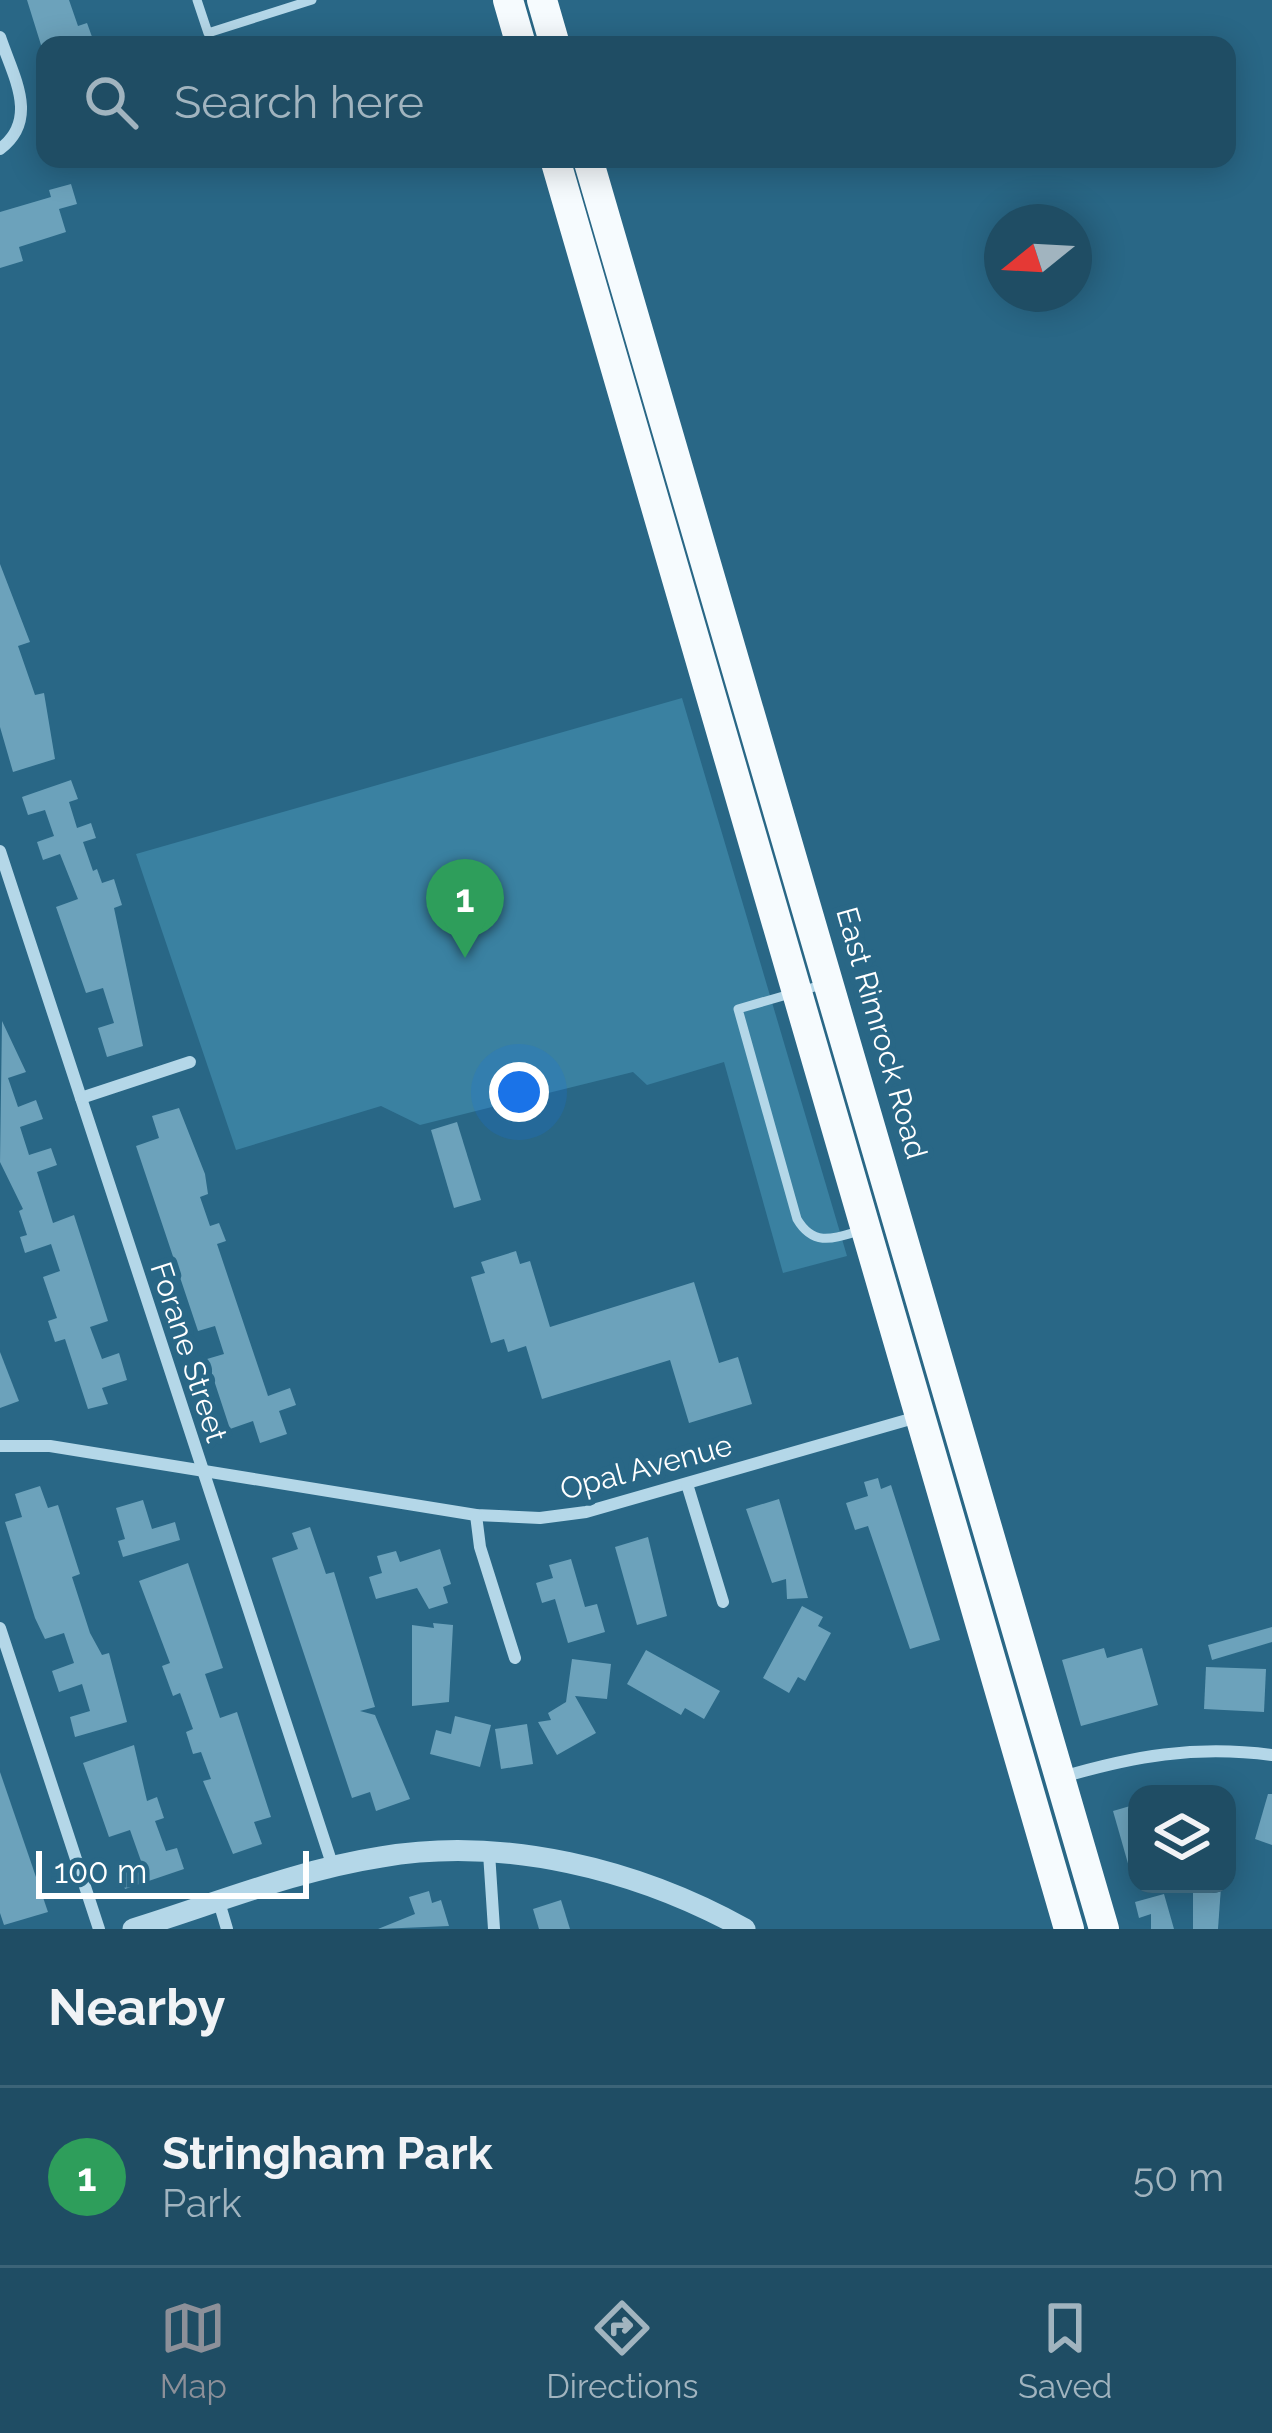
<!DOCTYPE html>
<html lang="en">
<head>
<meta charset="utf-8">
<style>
  :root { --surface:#1f4d64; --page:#27546a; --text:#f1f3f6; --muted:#a1b4bf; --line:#3c6478; --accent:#8c9099 }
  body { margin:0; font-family:Raleway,sans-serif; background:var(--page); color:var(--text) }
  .controls { position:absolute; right:36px; bottom:36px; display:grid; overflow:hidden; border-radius:24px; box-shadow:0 6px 30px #0003 }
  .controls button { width:108px; height:108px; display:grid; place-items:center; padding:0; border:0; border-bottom:3px solid var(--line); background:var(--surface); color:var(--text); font:60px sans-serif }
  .compass { position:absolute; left:984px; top:204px; width:108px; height:108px; border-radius:50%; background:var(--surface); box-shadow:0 6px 30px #0003; rotate:252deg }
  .scale { position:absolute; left:36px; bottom:30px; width:273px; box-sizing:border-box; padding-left:12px; border:6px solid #fff; border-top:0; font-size:33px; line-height:42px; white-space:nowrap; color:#fff; -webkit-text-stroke:9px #296786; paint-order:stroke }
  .you { position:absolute; left:519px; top:1092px; width:42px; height:42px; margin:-30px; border:9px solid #fff; border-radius:50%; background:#1a73e8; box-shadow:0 0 0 18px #1a73e833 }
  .badge { display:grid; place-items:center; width:78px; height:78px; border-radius:50%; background:var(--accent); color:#fff; font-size:39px; font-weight:700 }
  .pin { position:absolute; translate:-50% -99px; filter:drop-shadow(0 3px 6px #0008) }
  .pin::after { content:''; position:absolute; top:63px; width:42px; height:36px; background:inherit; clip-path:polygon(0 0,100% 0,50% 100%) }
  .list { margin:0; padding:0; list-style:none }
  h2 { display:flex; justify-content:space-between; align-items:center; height:156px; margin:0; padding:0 48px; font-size:51px }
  h2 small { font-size:39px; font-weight:400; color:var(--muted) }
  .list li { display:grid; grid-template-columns:78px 1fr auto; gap:36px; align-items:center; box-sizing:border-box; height:180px; padding:0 48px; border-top:3px solid var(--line) }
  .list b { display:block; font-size:45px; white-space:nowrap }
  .list p { margin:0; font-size:39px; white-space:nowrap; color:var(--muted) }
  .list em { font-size:39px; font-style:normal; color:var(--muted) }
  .icon { flex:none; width:66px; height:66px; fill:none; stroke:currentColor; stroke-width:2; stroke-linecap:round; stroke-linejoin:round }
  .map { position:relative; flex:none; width:1272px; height:1929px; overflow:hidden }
  .search { position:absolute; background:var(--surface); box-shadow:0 6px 30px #0003; left:36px; right:36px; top:36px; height:132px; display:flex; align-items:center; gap:30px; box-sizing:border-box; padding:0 42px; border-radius:24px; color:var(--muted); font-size:45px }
  .sheet { height:336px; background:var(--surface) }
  nav { display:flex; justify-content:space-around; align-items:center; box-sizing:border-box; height:168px; border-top:3px solid var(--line); background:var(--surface); font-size:33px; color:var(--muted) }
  nav a { display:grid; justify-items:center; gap:6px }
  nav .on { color:var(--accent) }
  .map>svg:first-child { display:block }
</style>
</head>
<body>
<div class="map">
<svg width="1272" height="1929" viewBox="0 0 1272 1929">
  <rect width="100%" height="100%" fill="#296786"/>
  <polygon fill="#3a81a1" points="682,698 847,1256 783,1273 724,1062 647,1085 633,1072 420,1125 381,1106 236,1150 136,854"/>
  <g fill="#6ca2bb">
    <polygon points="27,0 69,0 78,26 87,23 95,45 41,45"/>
    <polygon points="71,184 77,204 59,209 66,232 19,247 23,261 0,268 0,212 51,197 49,190"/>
    <polygon points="0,564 30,642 18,646 35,695 44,693 55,759 13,772 0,727"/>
    <polygon points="71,780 78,799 69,802 77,828 91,823 96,838 83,842 93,871 97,869 102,883 114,879 122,905 114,908 143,1046 107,1057 98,1028 114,1023 103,988 86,993 56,907 78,899 60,854 43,860 37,842 54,836 45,810 28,815 22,797"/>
    <polygon points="2,1021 26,1072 8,1078 18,1107 36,1100 43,1119 20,1127 29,1155 51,1148 57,1165 37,1172 53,1223 74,1215 108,1321 90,1327 102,1359 119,1353 127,1380 102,1388 108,1404 88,1409 65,1339 55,1342 48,1321 57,1318 43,1277 60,1271 51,1244 25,1253 20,1237 27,1235 19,1211 23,1209 0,1162"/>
    <polygon points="179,1108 205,1174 208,1194 200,1197 210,1226 219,1223 226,1241 217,1244 268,1396 290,1388 296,1405 279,1411 287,1434 260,1443 253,1421 230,1429 207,1359 224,1354 215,1326 198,1331 136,1146 159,1138 152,1116"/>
    <polygon points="457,1122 481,1200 454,1208 431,1130"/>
    <polygon points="516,1251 520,1264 530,1261 550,1327 694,1282 719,1363 738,1357 752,1404 689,1423 670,1360 542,1399 526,1346 508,1352 504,1339 491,1343 471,1277 485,1273 481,1262"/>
    <polygon points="0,1352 19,1401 0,1408"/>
    <polygon points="878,1478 881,1489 891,1485 940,1640 910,1649 868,1526 855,1530 846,1503 868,1496 864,1482"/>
    <polygon points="40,1486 48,1508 58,1505 80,1574 72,1577 90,1633 102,1655 109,1653 127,1722 75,1737 70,1717 90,1711 82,1684 59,1692 52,1671 74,1663 64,1633 45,1639 35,1618 5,1522 22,1517 15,1494"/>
    <polygon points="779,1499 808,1598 787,1599 786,1579 772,1583 746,1509"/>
    <polygon points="143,1500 152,1529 175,1522 180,1540 123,1557 118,1541 125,1539 116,1508"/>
    <polygon points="310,1527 326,1574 334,1572 375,1707 360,1711 375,1715 410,1799 376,1811 370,1792 352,1798 272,1558 298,1549 292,1533"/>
    <polygon points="648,1537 667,1616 637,1625 615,1547"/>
    <polygon points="440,1549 451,1584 443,1587 448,1603 429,1609 417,1588 376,1599 369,1577 382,1573 377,1556 396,1551 400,1562"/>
    <polygon points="571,1559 585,1607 597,1604 605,1632 568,1643 555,1599 542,1603 536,1583 553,1578 549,1565"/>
    <polygon points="188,1563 223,1668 205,1674 220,1718 237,1712 271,1817 254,1822 262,1844 233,1854 203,1781 211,1779 201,1752 193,1754 186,1732 193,1729 180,1693 173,1696 162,1666 170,1663 139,1581"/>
    <polygon points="802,1606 823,1617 818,1626 831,1633 805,1681 798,1677 789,1693 763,1678"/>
    <polygon points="433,1623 453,1625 449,1702 412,1706 412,1625 434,1628"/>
    <polygon points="1272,1627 1272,1642 1212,1660 1208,1645"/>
    <polygon points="1104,1648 1107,1658 1142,1648 1158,1705 1081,1726 1062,1660"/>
    <polygon points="646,1650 720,1691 704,1719 685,1708 681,1715 627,1684"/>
    <polygon points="572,1659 611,1664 607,1699 575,1696 596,1733 557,1755 538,1722 551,1720 548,1713 566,1702"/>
    <polygon points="1206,1667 1266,1669 1264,1712 1204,1709"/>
    <polygon points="455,1716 491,1725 480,1767 430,1754 436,1730 451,1734"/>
    <polygon points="527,1724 533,1764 501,1769 495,1729"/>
    <polygon points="134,1745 147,1801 157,1797 164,1818 155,1821 166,1851 177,1848 184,1869 125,1889 118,1869 141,1861 130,1830 109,1837 83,1763"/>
    <polygon points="0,1772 48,1912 4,1925 0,1913"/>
    <polygon points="1268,1794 1272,1794 1272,1845 1255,1839"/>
    <polygon points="1137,1804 1137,1881 1133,1881 1113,1811"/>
    <polygon points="1193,1887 1221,1887 1218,1929 1193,1929"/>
    <polygon points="429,1891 432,1903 441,1900 449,1926 378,1929 415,1914 409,1897"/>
    <polygon points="1164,1894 1174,1929 1151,1929 1151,1914 1139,1918 1135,1902"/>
    <polygon points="561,1900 570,1929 539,1929 533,1909"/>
  </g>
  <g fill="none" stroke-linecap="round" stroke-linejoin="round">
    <g stroke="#b4d7e8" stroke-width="9">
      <polyline points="197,0 208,33 312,0"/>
      <path d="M825 984 738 1009 797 1219C814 1248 835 1238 862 1230"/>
    </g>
    <g stroke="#b4d7e8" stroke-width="12">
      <path d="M0 37C13 76 40 119 0 149"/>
      <polyline points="0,851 333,1867"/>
      <polyline points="81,1098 190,1062"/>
      <polyline points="0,1446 50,1446 476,1515 540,1518 586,1512 921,1416"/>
      <polyline points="687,1484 723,1602"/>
      <polyline points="476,1515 480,1547 515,1658"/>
      <polyline points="0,1628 99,1929"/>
      <path d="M1059 1778C1133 1756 1195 1745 1272 1755"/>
      <polyline points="489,1853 494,1929"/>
      <polyline points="219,1902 227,1929"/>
    </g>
    <path stroke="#b4d7e8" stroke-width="21" d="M133 1929C214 1904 297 1870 381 1857 504 1836 637 1869 745 1929"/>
    <g stroke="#f6fbfe" stroke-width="30">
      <polyline points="508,0 521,45"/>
      <polyline points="542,0 555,45"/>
      <polyline points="555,159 1069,1929"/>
      <polyline points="588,159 1104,1929"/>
    </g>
  </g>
  <g text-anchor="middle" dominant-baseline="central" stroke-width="12" stroke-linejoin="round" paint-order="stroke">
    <g font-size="30" fill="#fff" stroke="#296786">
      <text transform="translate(882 1033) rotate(74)">East Rimrock Road</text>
      <text transform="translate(189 1352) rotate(72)">Forane Street</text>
      <text transform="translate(646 1467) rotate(-15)">Opal Avenue</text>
    </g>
  </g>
</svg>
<div class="controls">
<button><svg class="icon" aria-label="layers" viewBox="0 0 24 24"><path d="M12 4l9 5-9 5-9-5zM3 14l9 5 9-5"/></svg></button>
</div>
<svg class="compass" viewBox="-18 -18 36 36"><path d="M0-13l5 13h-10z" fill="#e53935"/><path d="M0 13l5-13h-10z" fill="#a1b4bf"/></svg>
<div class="scale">100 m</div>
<div class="you"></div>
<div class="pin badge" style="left:465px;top:958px;background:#2e9e5b">1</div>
<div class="search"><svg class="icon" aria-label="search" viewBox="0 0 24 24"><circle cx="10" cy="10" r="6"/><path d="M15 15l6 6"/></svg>Search here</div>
</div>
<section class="sheet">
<h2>Nearby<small></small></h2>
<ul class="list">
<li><span class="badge" style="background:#2e9e5b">1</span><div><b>Stringham Park</b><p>Park</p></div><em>50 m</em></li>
</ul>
</section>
<nav>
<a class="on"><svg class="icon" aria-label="map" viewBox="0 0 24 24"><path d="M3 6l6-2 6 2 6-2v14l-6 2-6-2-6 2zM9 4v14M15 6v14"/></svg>Map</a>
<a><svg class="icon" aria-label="directions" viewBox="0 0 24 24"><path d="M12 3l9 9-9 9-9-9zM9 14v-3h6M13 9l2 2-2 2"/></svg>Directions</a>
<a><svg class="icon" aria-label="saved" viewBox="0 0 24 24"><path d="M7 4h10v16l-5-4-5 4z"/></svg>Saved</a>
</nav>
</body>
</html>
